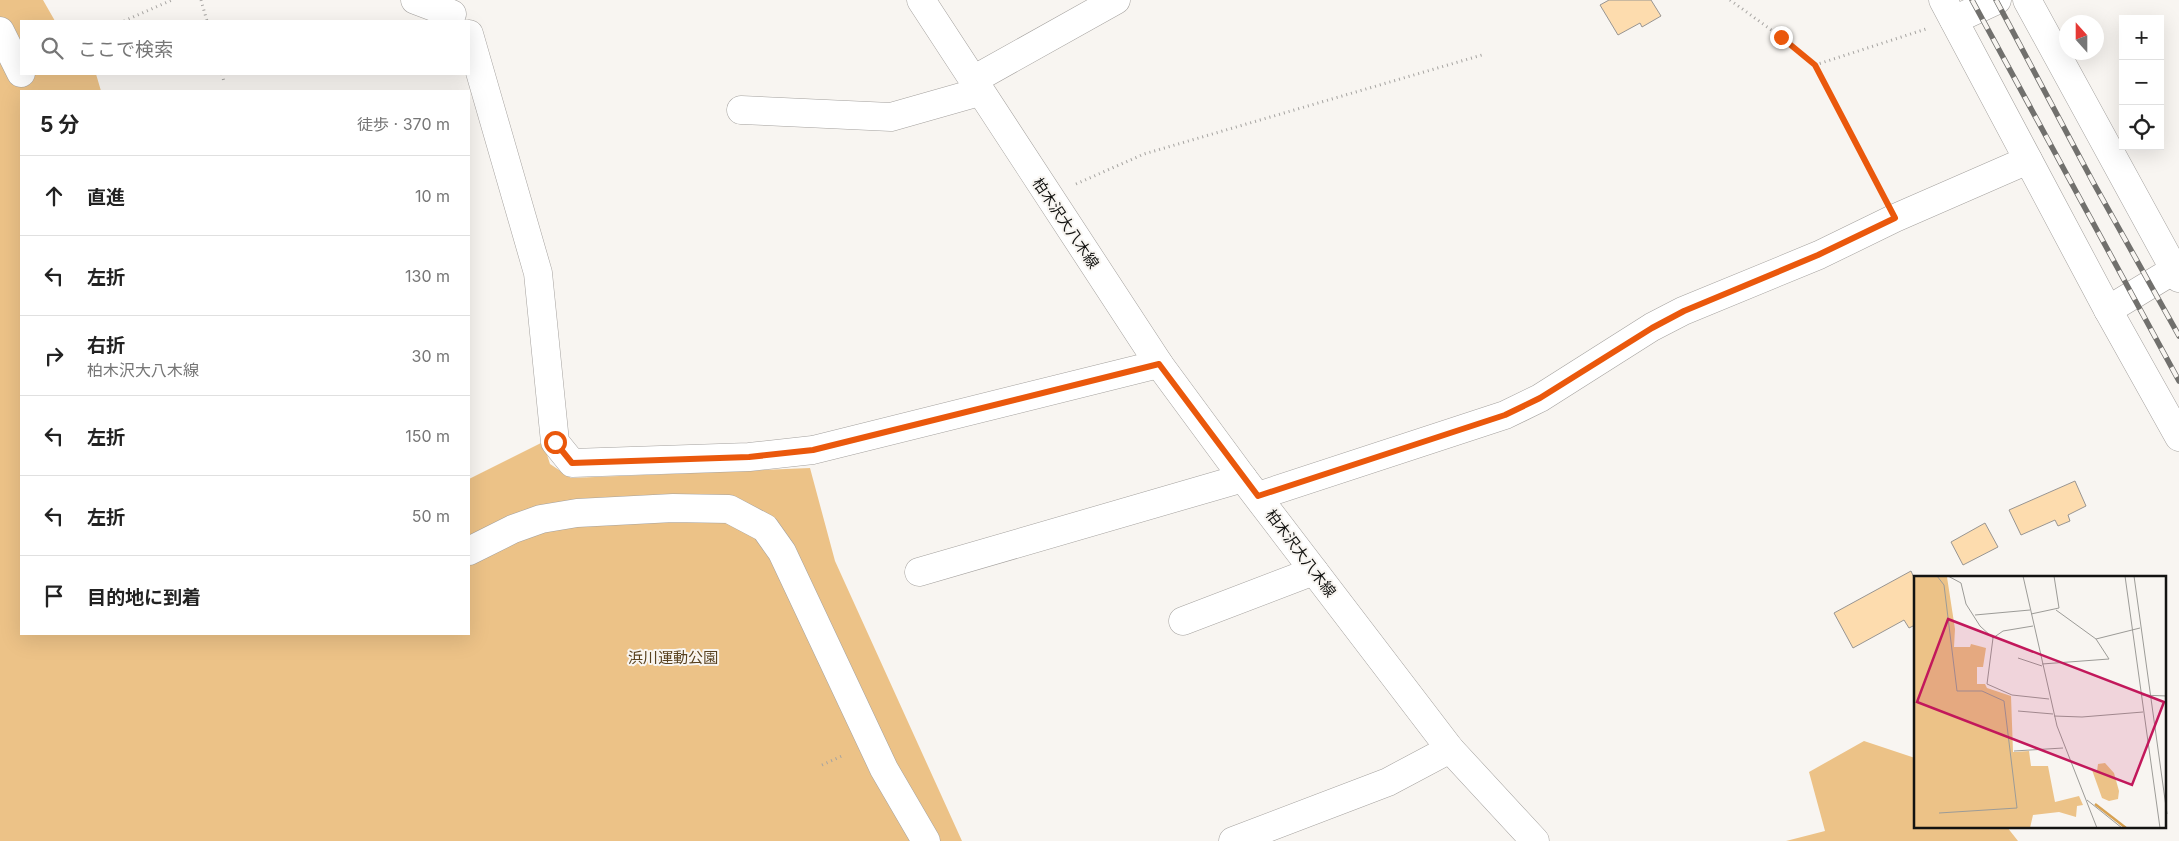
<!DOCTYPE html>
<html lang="ja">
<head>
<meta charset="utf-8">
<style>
  :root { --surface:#fff; --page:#f6f6f6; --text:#222; --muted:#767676; --line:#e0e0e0 }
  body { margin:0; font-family:Inter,"Noto Sans JP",sans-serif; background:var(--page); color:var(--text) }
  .controls { position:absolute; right:15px; top:15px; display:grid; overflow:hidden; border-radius:0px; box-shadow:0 5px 20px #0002 }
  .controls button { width:45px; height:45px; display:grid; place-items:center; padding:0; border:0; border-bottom:1px solid var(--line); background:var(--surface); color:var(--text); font:25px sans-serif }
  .compass { position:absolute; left:2059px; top:15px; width:45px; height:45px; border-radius:50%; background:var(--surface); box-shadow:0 5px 20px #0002; rotate:339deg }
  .stop { position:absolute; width:15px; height:15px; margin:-11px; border:4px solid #ea580c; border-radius:50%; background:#fff }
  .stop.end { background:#ea580c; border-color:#fff; box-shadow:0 1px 5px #0008 }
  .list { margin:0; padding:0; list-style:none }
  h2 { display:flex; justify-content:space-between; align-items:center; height:65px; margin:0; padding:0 20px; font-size:21px }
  h2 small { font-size:16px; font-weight:400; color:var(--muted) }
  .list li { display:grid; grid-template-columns:32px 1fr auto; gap:15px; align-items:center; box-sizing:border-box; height:80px; padding:0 20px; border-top:1px solid var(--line) }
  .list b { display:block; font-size:19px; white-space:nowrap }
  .list p { margin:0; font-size:16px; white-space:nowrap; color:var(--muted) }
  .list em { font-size:16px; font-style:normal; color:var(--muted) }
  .icon { flex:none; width:28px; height:28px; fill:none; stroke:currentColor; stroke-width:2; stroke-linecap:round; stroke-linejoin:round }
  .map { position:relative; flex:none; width:2179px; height:841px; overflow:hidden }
  .search { position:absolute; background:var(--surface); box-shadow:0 5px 20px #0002; left:20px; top:20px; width:450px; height:55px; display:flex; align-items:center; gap:12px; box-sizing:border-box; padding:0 18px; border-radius:0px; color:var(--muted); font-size:19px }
  .panel { position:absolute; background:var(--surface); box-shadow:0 5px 20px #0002; left:20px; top:90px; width:450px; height:545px; border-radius:0px }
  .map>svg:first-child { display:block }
</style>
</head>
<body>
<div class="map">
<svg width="2179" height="841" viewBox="0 0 2179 841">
  <rect width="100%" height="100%" fill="#f8f5f1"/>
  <g fill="#ecc287">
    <polygon points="0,0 43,0 55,21 21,21 21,74 96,74 101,91 21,91 21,634 469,634 469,479 543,442 550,464 571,478 810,468 835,561 962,841 0,841"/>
    <polygon points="1864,741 1915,758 1915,827 2007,827 2018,841 1786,841 1825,831 1809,772"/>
  </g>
  <g fill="#fddcae" stroke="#989592">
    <polygon points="1609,0 1651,0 1661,16 1642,27 1640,23 1618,35 1600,5"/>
    <polygon points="2075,481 2086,506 2068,515 2070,521 2058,526 2055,520 2021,535 2009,510"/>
    <polygon points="1985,523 1998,547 1963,565 1951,542"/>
    <polygon points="1911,571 1915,580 1915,625 1909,628 1904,620 1853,648 1834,613"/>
  </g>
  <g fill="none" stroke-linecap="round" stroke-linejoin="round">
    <g stroke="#a4a19e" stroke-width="29">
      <g id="minor">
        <polyline points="415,0 452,14"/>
        <polyline points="1943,0 2108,310 2179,437"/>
        <polyline points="2027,0 2179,278"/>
        <polyline points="1954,20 1997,0"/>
        <polyline points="0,31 21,73"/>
        <polyline points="469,34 538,273 555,442 572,463 749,457 813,450 1159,364"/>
        <polyline points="973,80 1116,0"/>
        <polyline points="741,110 891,117 979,92"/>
        <polyline points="2108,310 2174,270"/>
        <polyline points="1258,496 1505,415 1540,398 1652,327 1683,311 1819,255 1895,218 2028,160"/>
        <polyline points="469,551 513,529 541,519 577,513 673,508 729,509 765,528 782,552 884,769 926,841"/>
        <polyline points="919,572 1243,478"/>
        <polyline points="1183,621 1314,571"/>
        <polyline points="1233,841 1388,782 1450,749"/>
      </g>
    </g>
    <g stroke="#a4a19e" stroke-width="29">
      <polyline id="major" points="921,0 1159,364 1243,478 1450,749 1535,841"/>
    </g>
    <g stroke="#a5a3a0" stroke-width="3" stroke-dasharray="1 4" stroke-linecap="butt">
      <polyline points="201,0 207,21"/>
      <polyline points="1730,0 1781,37 1815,65 1881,191"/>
      <polyline points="124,21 172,0"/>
      <polyline points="1815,65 1926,29"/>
      <polyline points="222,74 224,82"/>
      <polyline points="1076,184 1144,154 1482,55"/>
      <polyline points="822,765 844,755"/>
    </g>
    <use href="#minor" stroke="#fff" stroke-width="28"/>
    <use href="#major" stroke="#fff" stroke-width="28"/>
    <g stroke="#71706d" stroke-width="5.5">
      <g id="rail">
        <polyline points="1972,0 2179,381"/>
        <polyline points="1996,0 2093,182 2179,336"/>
      </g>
    </g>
    <use href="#rail" stroke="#f8f5f1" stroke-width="4" stroke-dasharray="11" stroke-linecap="butt"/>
  </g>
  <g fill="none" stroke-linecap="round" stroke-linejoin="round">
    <polyline stroke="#ea580c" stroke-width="6" points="555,442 572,463 749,457 813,450 1159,364 1258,496 1505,415 1540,398 1652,328 1684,311 1818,255 1895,218 1815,65 1781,37"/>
  </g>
  <g text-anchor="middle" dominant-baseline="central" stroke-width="4" stroke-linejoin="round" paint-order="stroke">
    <g font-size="15" fill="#131311" stroke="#f8f5f1">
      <text transform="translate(1066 223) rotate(56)">柏木沢大八木線</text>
      <text transform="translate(1301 553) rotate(53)">柏木沢大八木線</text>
    </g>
    <g font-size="15" fill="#58411f" stroke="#f8f5f1">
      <text x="673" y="657">浜川運動公園</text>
    </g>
  </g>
  <g transform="translate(1914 576)">
    <rect width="252" height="252" fill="#f8f5f1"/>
    <path d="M0 0 33 1 41 53 40 71H56L57 68 72 72 69 91H63V108H71L73 112 97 120 99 176 115 175 117 190H134L141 226 165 220 169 229 163 230 162 241 145 236 119 239 116 252H0ZM191 187 200 197 205 215 204 223 195 225 188 222 178 194 183 195 184 188Z" fill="#ecc287"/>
    <path fill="none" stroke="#d7a151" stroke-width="2.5" d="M181 228 212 252"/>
    <path fill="none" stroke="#9c9b97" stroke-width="1" d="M23 0 30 9 43 115H68L90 125 103 232 25 237M34 0 47 7 52 28 66 50 79 62M109 0 143 150 183 252M211 0 246 252M220 0 253 238M117 38 145 32 140 0M61 39 116 34M119 50 89 55 79 62 73 108 98 119 135 123M182 63 226 52M104 82 128 90M128 88 195 83 182 63 142 34M227 119 253 120M104 135 139 138M140 140 168 141 229 136M100 175 149 172M173 224 208 252"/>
    <path fill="#c2185b" fill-opacity="0.15" stroke="#c2185b" stroke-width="2.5" d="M34 43 250 126 218 209 3 126Z"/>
    <rect width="252" height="252" fill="none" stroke="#131311" stroke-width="2.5"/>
  </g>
</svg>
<div class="controls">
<button>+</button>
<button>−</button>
<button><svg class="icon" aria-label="locate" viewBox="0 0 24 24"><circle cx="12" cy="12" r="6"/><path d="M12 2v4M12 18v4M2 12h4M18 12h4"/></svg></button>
</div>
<svg class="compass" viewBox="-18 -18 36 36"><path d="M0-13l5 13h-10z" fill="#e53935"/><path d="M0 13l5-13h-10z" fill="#767676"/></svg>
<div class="stop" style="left:555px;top:442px"></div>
<div class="stop end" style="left:1781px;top:37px"></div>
<div class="search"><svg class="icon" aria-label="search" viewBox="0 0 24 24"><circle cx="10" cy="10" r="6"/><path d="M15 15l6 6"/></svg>ここで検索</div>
<section class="panel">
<h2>5 分<small>徒歩 · 370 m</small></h2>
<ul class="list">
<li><svg class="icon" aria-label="ahead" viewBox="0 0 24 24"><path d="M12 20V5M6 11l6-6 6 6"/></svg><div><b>直進</b></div><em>10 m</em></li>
<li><svg class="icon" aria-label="left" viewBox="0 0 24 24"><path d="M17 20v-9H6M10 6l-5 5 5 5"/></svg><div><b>左折</b></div><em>130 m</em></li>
<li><svg class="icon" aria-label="right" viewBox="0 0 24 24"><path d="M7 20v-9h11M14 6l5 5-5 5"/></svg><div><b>右折</b><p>柏木沢大八木線</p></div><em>30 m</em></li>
<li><svg class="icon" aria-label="left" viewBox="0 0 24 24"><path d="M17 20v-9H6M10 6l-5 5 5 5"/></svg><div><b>左折</b></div><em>150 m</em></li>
<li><svg class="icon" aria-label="left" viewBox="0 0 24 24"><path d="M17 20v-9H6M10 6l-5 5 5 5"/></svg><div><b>左折</b></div><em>50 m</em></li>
<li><svg class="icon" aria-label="arrive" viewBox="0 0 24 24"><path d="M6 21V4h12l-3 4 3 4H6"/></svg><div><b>目的地に到着</b></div></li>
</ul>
</section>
</div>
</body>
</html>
